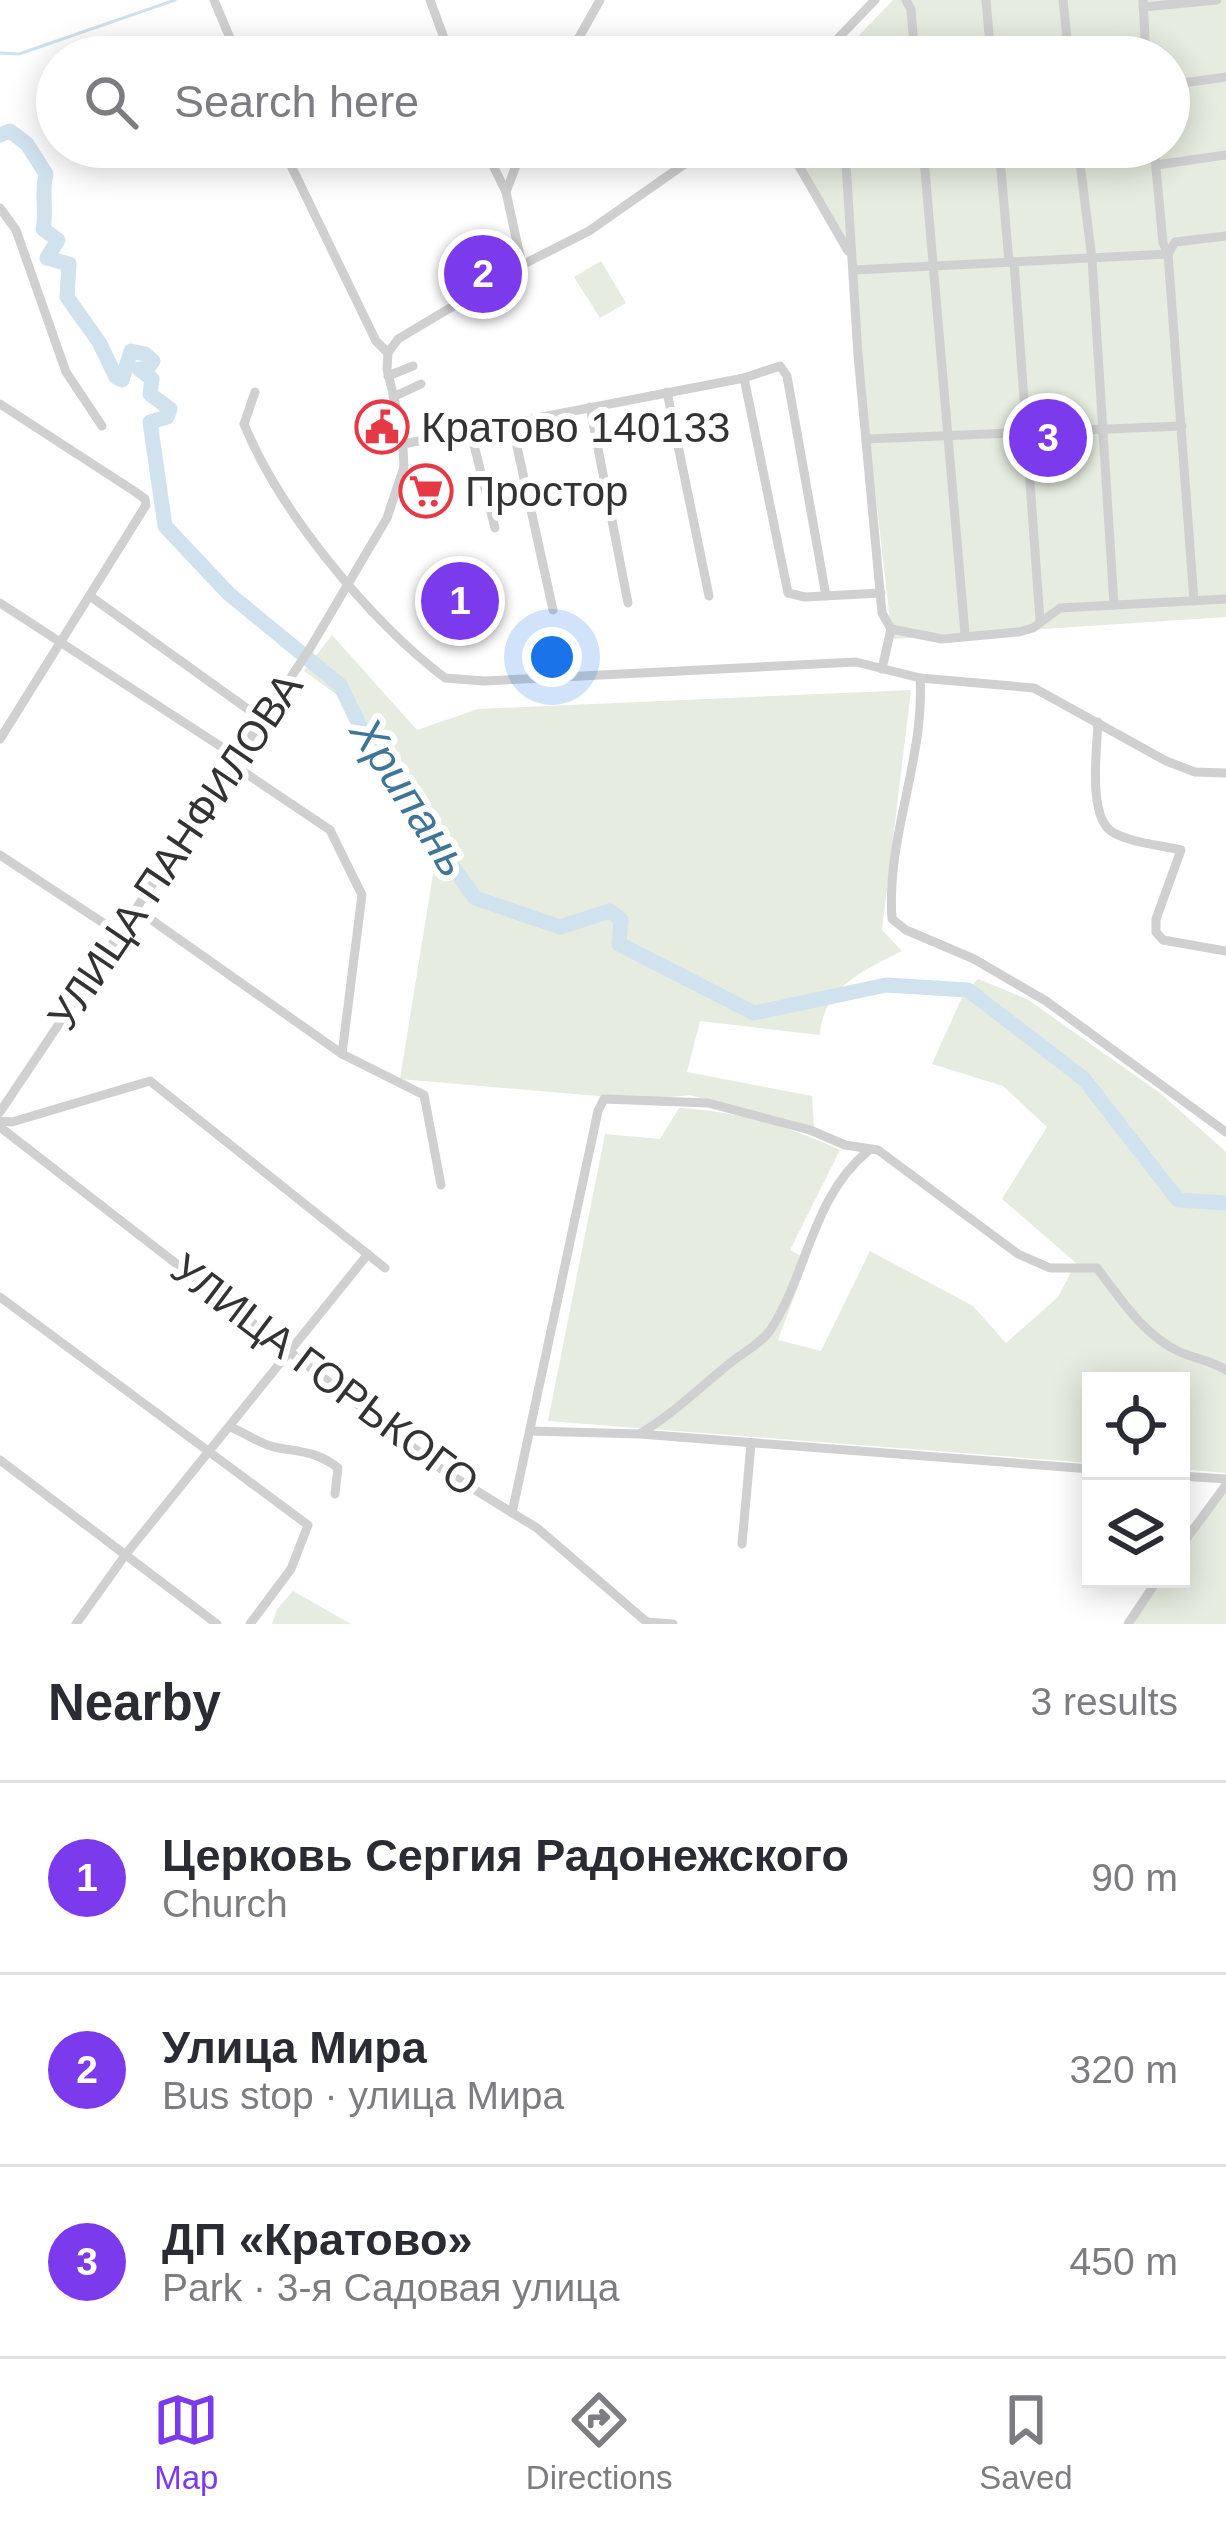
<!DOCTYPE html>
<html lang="en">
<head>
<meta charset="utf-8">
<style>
  :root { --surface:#fff; --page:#f7f7f7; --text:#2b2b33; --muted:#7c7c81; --line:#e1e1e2; --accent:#7c3aed }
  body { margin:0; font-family:Arial,sans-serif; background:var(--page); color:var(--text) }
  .controls { position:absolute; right:36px; bottom:36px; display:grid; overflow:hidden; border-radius:0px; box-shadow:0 6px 30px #0003 }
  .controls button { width:108px; height:108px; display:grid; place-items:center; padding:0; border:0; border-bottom:3px solid var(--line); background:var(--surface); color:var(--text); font:60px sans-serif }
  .you { position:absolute; left:552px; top:657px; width:42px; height:42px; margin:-30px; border:9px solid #fff; border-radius:50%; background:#1a73e8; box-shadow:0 0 0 18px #1a73e833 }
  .badge { display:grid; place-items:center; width:78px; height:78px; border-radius:50%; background:var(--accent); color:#fff; font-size:39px; font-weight:700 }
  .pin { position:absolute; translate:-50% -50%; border:6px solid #fff; box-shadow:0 3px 12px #0006 }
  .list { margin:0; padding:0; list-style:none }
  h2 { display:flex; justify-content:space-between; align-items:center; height:156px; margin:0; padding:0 48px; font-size:51px }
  h2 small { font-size:39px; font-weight:400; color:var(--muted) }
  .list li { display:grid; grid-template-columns:78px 1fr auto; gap:36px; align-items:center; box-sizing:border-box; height:192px; padding:0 48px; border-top:3px solid var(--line) }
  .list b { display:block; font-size:45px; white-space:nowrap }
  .list p { margin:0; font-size:39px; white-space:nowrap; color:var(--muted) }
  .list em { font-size:39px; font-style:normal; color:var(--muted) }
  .icon { flex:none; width:66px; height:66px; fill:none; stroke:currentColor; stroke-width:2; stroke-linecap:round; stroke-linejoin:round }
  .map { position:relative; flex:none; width:1226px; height:1624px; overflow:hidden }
  .search { position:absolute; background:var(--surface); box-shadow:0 6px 30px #0003; left:36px; right:36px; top:36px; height:132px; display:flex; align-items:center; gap:30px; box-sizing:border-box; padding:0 42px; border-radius:66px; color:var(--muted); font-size:45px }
  .sheet { height:732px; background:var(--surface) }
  nav { display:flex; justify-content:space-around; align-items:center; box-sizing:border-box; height:168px; border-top:3px solid var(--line); background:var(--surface); font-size:33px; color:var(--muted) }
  nav a { display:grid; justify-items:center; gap:6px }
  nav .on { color:var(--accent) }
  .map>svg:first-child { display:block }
</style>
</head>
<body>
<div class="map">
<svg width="1226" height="1624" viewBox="0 0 1226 1624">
  <rect width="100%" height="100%" fill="#fff"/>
  <g fill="#e6ecdf">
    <polygon points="893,0 1226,0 1226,617 892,639 849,259 790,147 1169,147 1169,57 838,57"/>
    <polygon points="601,261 626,303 600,318 574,277"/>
    <path d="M332 635 417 730 478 709 911 690 882 930 902 951C864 970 823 987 820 1035L700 1021 687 1072 812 1096 814 1128 690 1095 645 1100 400 1079 434 868 375 733 340 697 304 671Z"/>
    <path d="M978 979 1027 999 1160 1093 1226 1152V1473L1181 1469V1381H1091V1463L548 1421 605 1134 660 1139 679 1108C736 1111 789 1126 840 1150L790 1250 808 1260 778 1340 821 1351 870 1251 973 1306 1006 1343 1058 1297 1076 1263 1002 1199 1047 1127 1003 1086 932 1064 964 993Z"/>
    <polygon points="1226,1489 1226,1624 1133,1624 1163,1579 1181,1579 1181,1552"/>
    <polygon points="293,1591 351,1624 272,1624 277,1609"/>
  </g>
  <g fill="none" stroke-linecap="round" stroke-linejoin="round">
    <polyline stroke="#cfe2ee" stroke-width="3" points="0,53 19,54 175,0"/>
    <path stroke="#cfe2ee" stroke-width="15" d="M0 135 10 131 27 144 46 174C41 193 47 210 43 229L58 240 47 258 69 264 67 297 99 342 116 377 122 380 131 351 145 354 153 361 147 369H139L152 379 150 394 170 409 167 417 150 422 165 526 228 593 340 685 375 757 475 898 560 927 610 911 621 920 619 944 754 1013 886 985 968 990 1084 1079 1178 1200 1226 1203"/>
    <g stroke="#d0d0d0" stroke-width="9">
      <polyline points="214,0 238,57"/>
      <polyline points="430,0 451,57"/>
      <polyline points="906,0 911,10 915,57"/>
      <polyline points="986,0 991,57"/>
      <polyline points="1063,0 1069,57"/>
      <polyline points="1143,0 1146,57"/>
      <polyline points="1143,7 1217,0"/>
      <polyline points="576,40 587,57"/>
      <polyline points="568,57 600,0"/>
      <polyline points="820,57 875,0"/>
      <polyline points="1169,85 1226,77"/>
      <polyline points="282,147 376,341 388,353"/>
      <polyline points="484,147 506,192"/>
      <polyline points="788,147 848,251"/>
      <polyline points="845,147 858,355 882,613 891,629"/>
      <polyline points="923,147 965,634"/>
      <polyline points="999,147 1009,262"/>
      <polyline points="1078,147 1092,259 1114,605"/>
      <polyline points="1154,147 1163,243 1168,254 1194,601"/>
      <polyline points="1156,165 1226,155"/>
      <polyline points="0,208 16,230 66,372 102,426"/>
      <polyline points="1014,262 1040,620"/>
      <polyline points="522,265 506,192 523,147"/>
      <polyline points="854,270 1168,254 1175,242 1226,236"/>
      <polyline points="388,376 413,366"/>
      <polyline points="744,378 788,593 805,597 881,593"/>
      <path d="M255 392 244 424C280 512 369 620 445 678L484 681 856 662 920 678 1034 688 1166 761 1195 772 1226 773"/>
      <polyline points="667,392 709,596"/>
      <polyline points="393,397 421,384"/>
      <polyline points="0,404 134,491 145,499 146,505 0,739"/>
      <polyline points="590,407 628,603"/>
      <polyline points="512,424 553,610"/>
      <polyline points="470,429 495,528"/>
      <polyline points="867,439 1182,426"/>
      <polyline points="403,444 744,378 780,366 787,376 826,596"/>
      <polyline points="90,596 263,720"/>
      <polyline points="0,603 237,757"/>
      <polyline points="882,669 891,629 942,639 1019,632 1033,628 1060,608 1226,599"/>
      <path d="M920 678C925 759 886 837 892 919L906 930 974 959 1046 1001 1226 1132"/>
      <path d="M1098 722C1097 748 1087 820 1114 833 1133 843 1160 845 1181 850L1156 919V932L1163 940 1226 951"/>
      <polyline points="232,764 330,830 362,895 342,1054"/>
      <polyline points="0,855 120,934"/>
      <polyline points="136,909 342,1054 424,1095 441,1185"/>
      <polyline points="0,1112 309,650 387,518 404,467 402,431 387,369 388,353 398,339 522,265 589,231 709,147"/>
      <polyline points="0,1121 12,1122 150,1081 385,1268"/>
      <polyline points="0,1127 441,1469 537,1528 649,1624"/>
      <polyline points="0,1297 308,1525 291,1569 250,1624"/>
      <path d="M230 1427C244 1432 260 1444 274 1447 299 1452 317 1451 338 1468L335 1494"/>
      <polyline points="530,1431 640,1434 1091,1469"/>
      <path d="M641 1433C674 1413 699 1388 729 1364 742 1353 762 1343 771 1329 808 1272 812 1197 868 1151"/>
      <polyline points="0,1460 217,1624"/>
      <polyline points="1181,1476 1226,1479"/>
      <path d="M512 1513 598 1111 604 1099 708 1103 810 1130 845 1145 878 1150 1018 1254 1050 1268H1097C1120 1298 1144 1336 1180 1352 1196 1359 1210 1360 1226 1370"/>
      <polyline points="742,1544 751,1444"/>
      <polyline points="1181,1546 1226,1485"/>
      <polyline points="646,1622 673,1624"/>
      <polyline points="76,1624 126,1554 368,1254"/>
      <polyline points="1128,1624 1158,1579"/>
    </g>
  </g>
  <defs>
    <g id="civic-ring" transform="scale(2.7)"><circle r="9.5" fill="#fff" stroke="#e63946" stroke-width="1.5"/><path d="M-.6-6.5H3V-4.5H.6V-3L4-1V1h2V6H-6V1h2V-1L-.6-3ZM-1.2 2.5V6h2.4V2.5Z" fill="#e63946"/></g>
    <g id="supermarket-ring" transform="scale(2.7)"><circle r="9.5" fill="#fff" stroke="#e63946" stroke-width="1.5"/><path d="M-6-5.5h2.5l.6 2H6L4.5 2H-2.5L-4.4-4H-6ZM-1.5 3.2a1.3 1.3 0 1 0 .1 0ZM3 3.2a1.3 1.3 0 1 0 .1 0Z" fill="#e63946"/></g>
  </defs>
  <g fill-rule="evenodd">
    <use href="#civic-ring" x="382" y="427"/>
    <use href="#supermarket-ring" x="426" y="491"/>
  </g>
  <g text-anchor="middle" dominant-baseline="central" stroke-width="12" stroke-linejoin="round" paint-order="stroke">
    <g font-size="42" fill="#333" stroke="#fff" text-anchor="start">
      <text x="421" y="427">Кратово 140133</text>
      <text x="465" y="491">Простор</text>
    </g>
    <g font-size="42" fill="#333" stroke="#fff">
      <text transform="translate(175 851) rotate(-56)">УЛИЦА ПАНФИЛОВА</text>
      <text transform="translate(325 1375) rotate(37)">УЛИЦА ГОРЬКОГО</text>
    </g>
    <g font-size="45" font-style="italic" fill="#3f7597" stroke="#fff">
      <text transform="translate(410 797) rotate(57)">Хрипань</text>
    </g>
  </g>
</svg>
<div class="controls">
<button><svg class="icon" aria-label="locate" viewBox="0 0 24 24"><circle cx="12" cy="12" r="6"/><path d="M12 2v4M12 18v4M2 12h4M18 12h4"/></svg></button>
<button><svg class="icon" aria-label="layers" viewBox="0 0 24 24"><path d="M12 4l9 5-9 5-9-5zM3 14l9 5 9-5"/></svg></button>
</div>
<div class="you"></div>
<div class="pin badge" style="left:460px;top:601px">1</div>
<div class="pin badge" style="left:483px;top:274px">2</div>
<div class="pin badge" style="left:1048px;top:438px">3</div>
<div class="search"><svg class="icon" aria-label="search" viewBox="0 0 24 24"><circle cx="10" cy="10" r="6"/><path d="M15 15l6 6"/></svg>Search here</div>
</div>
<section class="sheet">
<h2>Nearby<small>3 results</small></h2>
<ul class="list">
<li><span class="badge">1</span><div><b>Церковь Сергия Радонежского</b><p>Church</p></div><em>90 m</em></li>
<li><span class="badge">2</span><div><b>Улица Мира</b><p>Bus stop · улица Мира</p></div><em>320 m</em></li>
<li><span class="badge">3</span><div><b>ДП «Кратово»</b><p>Park · 3-я Садовая улица</p></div><em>450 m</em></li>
</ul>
</section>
<nav>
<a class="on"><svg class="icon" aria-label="map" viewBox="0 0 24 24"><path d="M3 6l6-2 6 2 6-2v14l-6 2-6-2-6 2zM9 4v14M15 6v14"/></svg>Map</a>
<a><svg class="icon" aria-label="directions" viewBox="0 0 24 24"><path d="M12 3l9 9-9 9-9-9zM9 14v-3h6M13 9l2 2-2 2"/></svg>Directions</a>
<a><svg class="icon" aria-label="saved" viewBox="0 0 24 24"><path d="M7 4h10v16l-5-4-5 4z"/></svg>Saved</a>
</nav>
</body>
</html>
